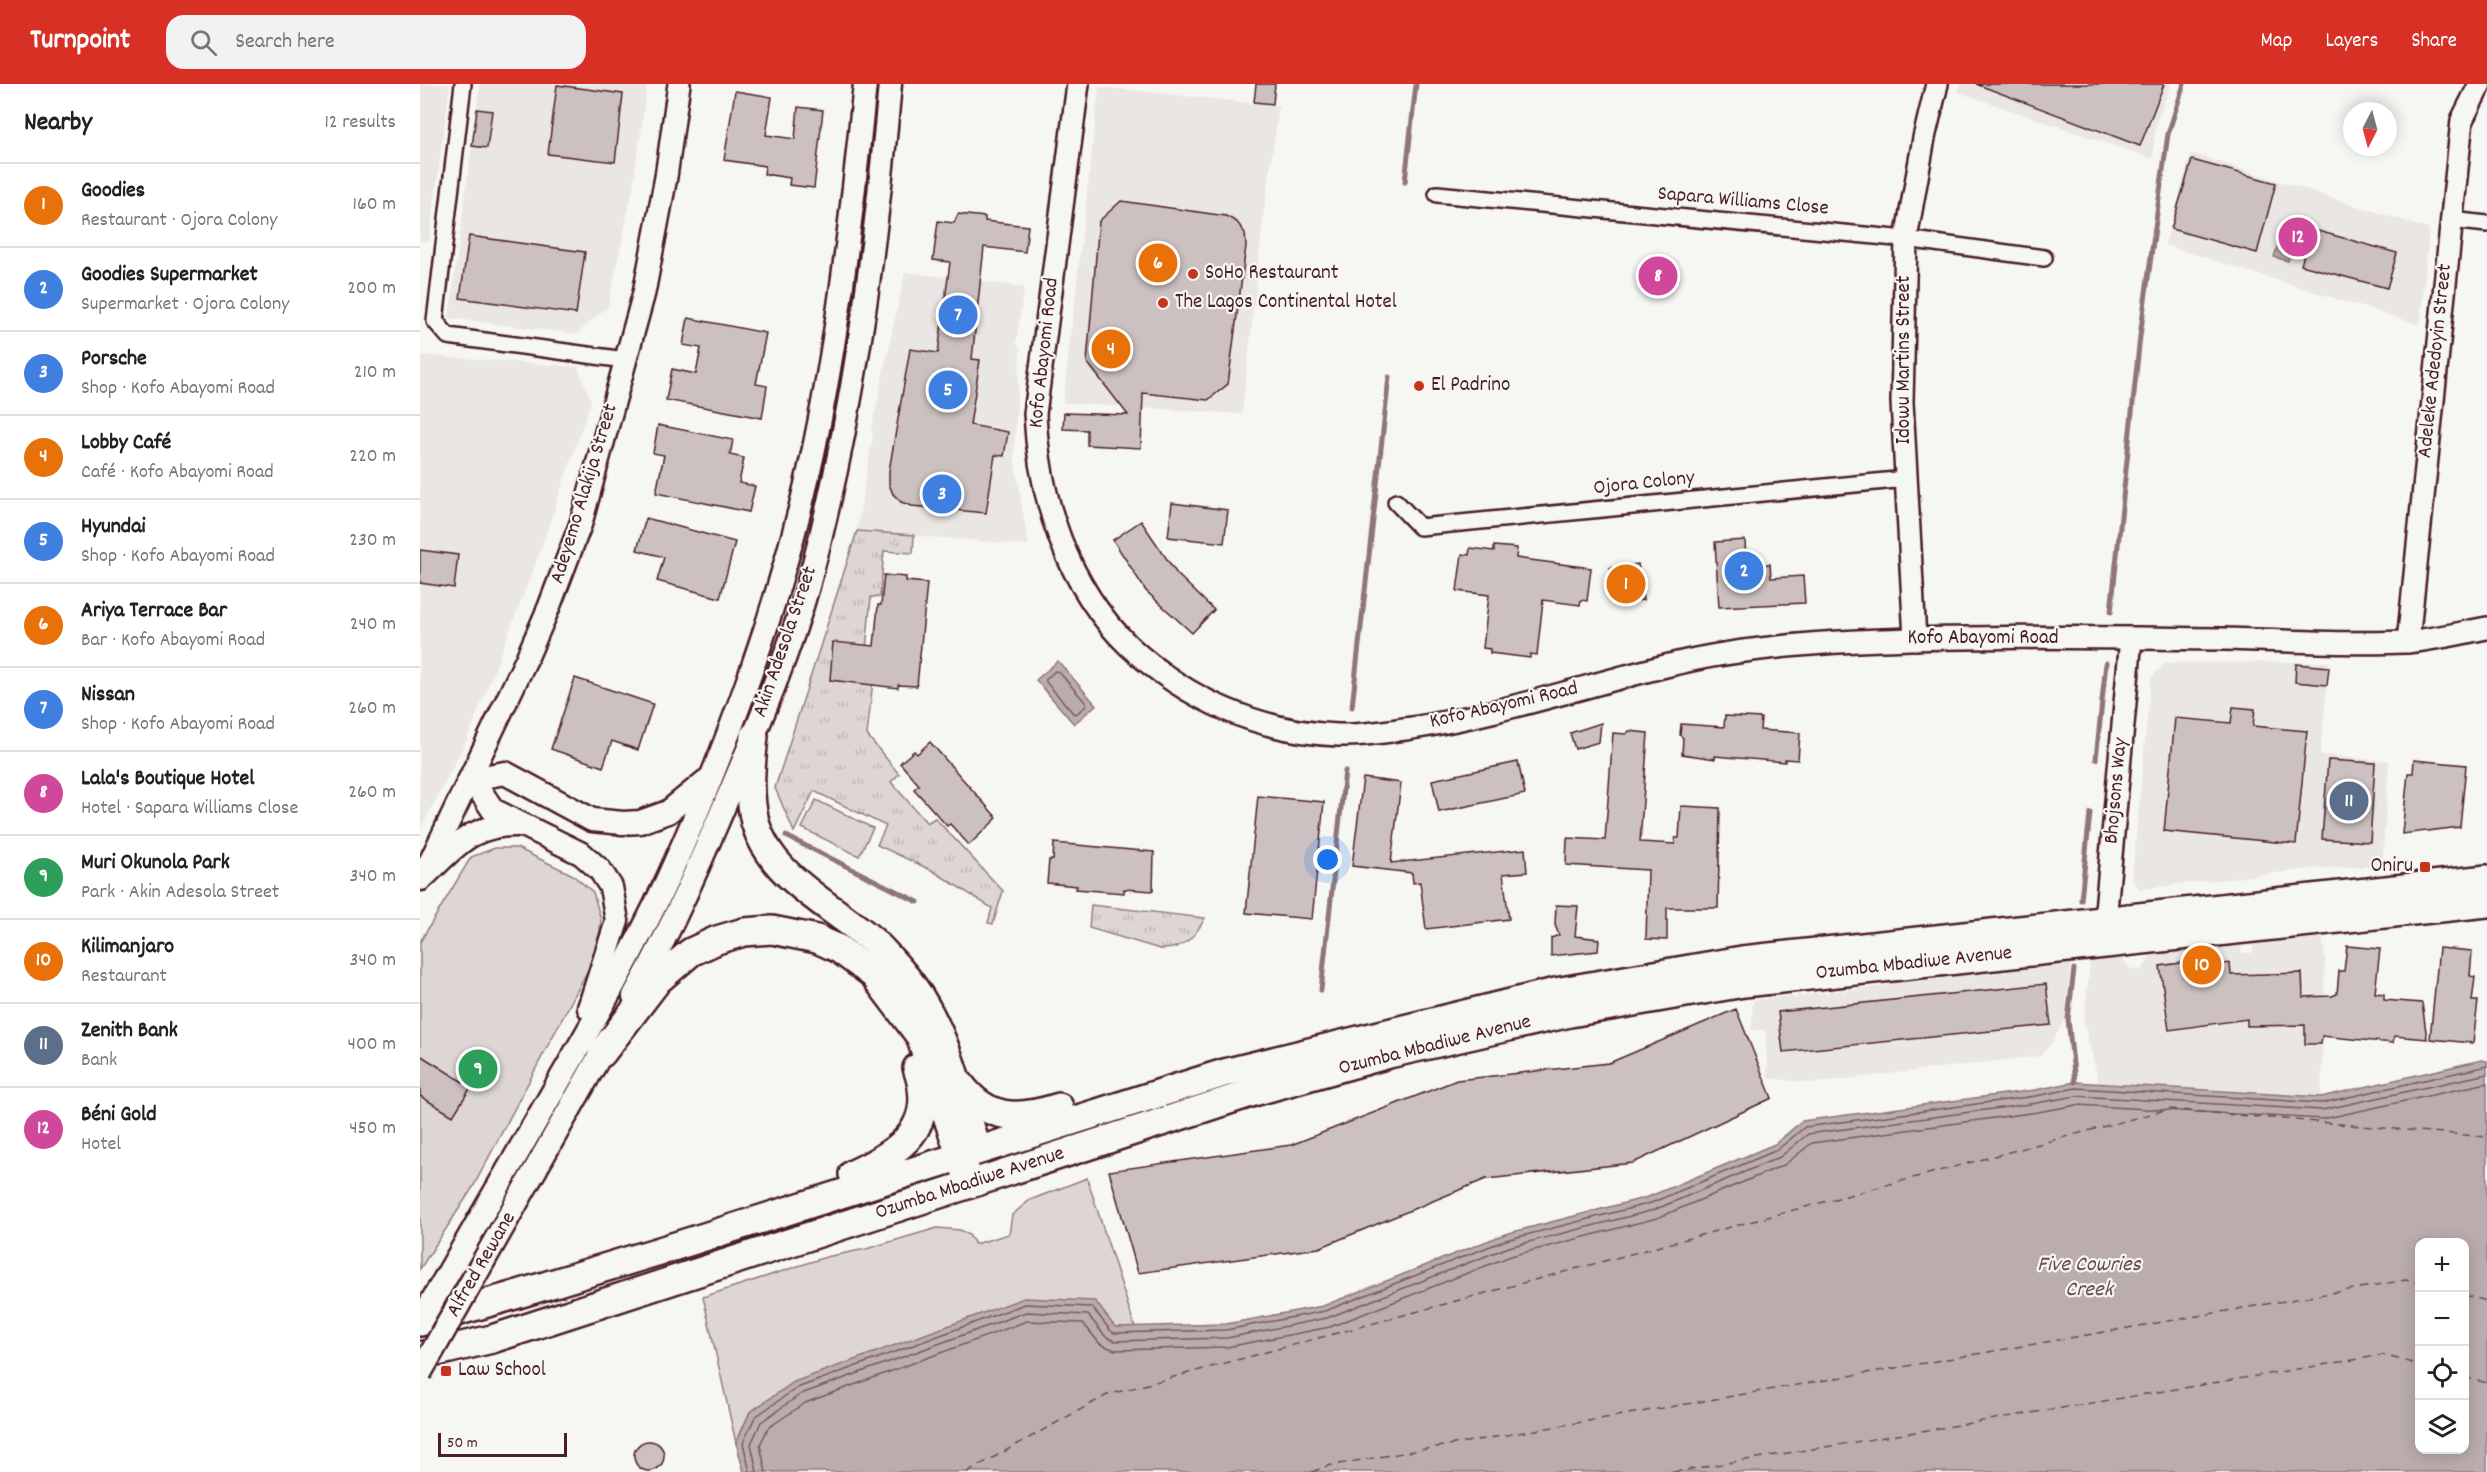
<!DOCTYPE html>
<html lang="en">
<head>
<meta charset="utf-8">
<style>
  :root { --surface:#fff; --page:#f2f2f2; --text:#222; --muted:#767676; --line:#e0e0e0; --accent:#d93025 }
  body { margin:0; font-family:Dekko,sans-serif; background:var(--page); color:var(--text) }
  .controls { position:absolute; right:18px; bottom:18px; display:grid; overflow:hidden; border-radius:12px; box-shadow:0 3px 15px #0003 }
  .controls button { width:54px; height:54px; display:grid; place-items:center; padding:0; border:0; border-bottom:2px solid var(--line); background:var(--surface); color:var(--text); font:30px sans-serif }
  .compass { position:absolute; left:1923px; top:18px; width:54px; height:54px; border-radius:50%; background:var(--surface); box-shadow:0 3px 15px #0003; rotate:186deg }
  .scale { position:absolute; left:18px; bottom:15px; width:129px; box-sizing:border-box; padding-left:6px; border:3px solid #4a1f2b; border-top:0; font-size:16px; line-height:21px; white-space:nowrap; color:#4a1f2b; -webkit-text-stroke:4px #f6f6f2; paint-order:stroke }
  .you { position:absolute; left:908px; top:776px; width:21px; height:21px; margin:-15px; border:4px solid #fff; border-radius:50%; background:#1a73e8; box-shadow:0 0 0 9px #1a73e833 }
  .badge { display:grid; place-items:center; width:39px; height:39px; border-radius:50%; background:var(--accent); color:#fff; font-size:20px; font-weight:700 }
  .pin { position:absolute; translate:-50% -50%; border:3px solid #fff; box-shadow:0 2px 6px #0006 }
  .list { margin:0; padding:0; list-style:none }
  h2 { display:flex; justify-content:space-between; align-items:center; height:78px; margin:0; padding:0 24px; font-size:26px }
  h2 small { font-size:20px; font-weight:400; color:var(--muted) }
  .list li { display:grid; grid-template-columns:39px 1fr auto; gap:18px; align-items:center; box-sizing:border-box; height:84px; padding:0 24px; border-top:2px solid var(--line) }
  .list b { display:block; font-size:22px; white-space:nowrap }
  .list p { margin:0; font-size:20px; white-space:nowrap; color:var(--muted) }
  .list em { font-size:20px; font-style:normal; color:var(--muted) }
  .icon { flex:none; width:33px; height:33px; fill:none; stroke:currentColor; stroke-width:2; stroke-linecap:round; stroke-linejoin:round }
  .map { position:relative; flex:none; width:2067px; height:1388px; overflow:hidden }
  header { display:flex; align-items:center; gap:36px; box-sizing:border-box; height:84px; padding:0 30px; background:var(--accent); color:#fff }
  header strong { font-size:28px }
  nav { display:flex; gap:33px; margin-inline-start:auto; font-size:21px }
  .search { width:420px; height:54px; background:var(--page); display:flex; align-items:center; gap:15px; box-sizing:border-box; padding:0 21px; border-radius:18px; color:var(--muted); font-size:22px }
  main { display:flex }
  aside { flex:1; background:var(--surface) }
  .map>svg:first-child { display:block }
</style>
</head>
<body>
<header>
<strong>Turnpoint</strong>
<div class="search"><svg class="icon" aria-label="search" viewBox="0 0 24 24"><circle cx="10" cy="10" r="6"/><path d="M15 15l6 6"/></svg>Search here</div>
<nav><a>Map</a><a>Layers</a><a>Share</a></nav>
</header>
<main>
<aside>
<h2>Nearby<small>12 results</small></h2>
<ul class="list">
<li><span class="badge" style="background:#e8710a">1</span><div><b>Goodies</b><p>Restaurant · Ojora Colony</p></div><em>160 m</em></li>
<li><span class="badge" style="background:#3f7fe0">2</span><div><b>Goodies Supermarket</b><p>Supermarket · Ojora Colony</p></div><em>200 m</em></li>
<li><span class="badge" style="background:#3f7fe0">3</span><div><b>Porsche</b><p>Shop · Kofo Abayomi Road</p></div><em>210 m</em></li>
<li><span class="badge" style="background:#e8710a">4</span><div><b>Lobby Café</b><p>Café · Kofo Abayomi Road</p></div><em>220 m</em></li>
<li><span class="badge" style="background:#3f7fe0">5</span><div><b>Hyundai</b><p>Shop · Kofo Abayomi Road</p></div><em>230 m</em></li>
<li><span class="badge" style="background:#e8710a">6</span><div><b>Ariya Terrace Bar</b><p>Bar · Kofo Abayomi Road</p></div><em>240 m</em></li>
<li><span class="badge" style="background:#3f7fe0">7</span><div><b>Nissan</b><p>Shop · Kofo Abayomi Road</p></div><em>260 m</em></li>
<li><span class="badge" style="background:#d1479c">8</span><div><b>Lala's Boutique Hotel</b><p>Hotel · Sapara Williams Close</p></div><em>260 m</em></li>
<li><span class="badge" style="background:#2e9e5b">9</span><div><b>Muri Okunola Park</b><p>Park · Akin Adesola Street</p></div><em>340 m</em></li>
<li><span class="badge" style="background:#e8710a">10</span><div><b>Kilimanjaro</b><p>Restaurant</p></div><em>340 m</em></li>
<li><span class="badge" style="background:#5c6f8a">11</span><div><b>Zenith Bank</b><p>Bank</p></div><em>400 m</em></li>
<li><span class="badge" style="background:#d1479c">12</span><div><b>Béni Gold</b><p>Hotel</p></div><em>450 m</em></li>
</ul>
</aside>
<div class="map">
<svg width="2067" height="1388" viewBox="0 0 2067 1388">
  <defs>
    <pattern id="grass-tufts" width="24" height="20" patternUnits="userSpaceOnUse" patternTransform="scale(1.5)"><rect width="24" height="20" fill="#ddd6d5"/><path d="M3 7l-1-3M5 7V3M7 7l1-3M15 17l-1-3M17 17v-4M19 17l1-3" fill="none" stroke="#bfb7b7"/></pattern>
  </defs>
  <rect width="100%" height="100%" fill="#f6f6f2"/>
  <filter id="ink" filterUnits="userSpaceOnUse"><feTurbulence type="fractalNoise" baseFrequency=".0167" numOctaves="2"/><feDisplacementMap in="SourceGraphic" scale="12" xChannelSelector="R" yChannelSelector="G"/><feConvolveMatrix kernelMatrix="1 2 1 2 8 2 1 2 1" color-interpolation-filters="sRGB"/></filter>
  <g filter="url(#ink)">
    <g fill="#e9e6e3">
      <polygon points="0,0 30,0 9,158 0,157"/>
      <polygon points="60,0 227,0 213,104 188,222 156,250 29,234"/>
      <polygon points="1541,0 1751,0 1735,42 1733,75 1538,8"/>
      <polygon points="679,3 859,22 844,127 822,330 643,319"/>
      <polygon points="1771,69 2009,145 2000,241 1745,161"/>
      <polygon points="485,188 604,203 596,260 600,264 594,372 608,461 437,447 453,350 451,347"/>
      <polygon points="0,271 158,283 171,317 118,473 68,602 46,657 0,746"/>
      <polygon points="1909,578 1900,671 1969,677 1962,782 1889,785 1720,805 1712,796 1731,594 1745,579"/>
      <polygon points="1902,850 1905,876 1901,1013 1679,999 1664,939 1670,877 1702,874 1710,885 1722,886 1734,866 1821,856 1821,869 1833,869 1834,857"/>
      <polygon points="1651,879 1645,934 1631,960 1620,972 1392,999 1348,994 1345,946 1332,946 1333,916 1371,912 1375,915 1378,910 1383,914 1387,909 1391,912 1394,908 1400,911 1402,907 1407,910 1411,905 1416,909 1420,904 1425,908 1429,903 1435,907 1439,902 1444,905 1468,901 1470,896 1495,894 1500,898 1504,892 1510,897 1514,892 1519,896 1523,891 1529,895 1533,890 1546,888 1553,893 1557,887 1564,891 1568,885 1575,890 1580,884 1586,889 1591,883 1596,887 1600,882 1605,886 1609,881 1614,886 1618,880 1623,885 1627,880"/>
    </g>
    <g fill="url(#grass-tufts)" stroke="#947a80" stroke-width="1.5">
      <polygon points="437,447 494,451 493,469 464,467 460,513 451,513 445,576 455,578 447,651 479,690 471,698 507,739 515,734 583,807 573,840 568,839 572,824 513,787 457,761 466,742 394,707 374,748 355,704"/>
      <path d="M671 821 785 834C775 853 763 866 740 865L669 844Z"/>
    </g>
    <g fill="#ddd6d5" stroke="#947a80" stroke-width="1.5">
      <polygon points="396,716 453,744 439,772 382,744"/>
      <polygon points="75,764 97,764 151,790 173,808 181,836 178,867 53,1103 0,1185 0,858 51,773"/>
      <polygon points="667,1094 715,1243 695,1243 330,1328 316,1359 283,1213 406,1173 446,1165 517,1144 540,1146 549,1151 555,1160 589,1150 592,1131 610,1116"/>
    </g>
    <g fill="#bbadae" stroke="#8e747a" stroke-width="1.5" fill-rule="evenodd">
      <polygon points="1863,145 1876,149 1868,177 1854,173"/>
      <polygon points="638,577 676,621 654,640 616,596"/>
      <path d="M2062 976 2067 977V1388H324L316 1359 330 1328 374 1298 604 1214 675 1217 695 1243 806 1240 903 1222 1085 1150 1228 1113 1355 1060 1382 1037 1615 1006 1655 998 1901 1013ZM2000 1158H2044V1366H2000Z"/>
    </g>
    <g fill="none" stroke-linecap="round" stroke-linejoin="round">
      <g stroke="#77585f" stroke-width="1.5">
        <polygon points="635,587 639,588 666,619 666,622 656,630 653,629 626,598 626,595"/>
        <polyline points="330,1388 323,1359 335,1333 377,1304 605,1220 672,1223 690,1246 694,1249 806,1246 905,1227 1086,1156 1231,1119 1357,1066 1385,1043 1616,1012 1656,1004 1902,1019 2067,982"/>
        <polyline points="337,1388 331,1360 341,1338 381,1310 606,1228 668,1231 685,1252 694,1257 807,1254 907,1234 1089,1163 1234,1126 1360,1073 1388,1050 1617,1019 1656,1012 1902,1026 2067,990"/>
        <polyline points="346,1388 340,1361 348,1344 385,1319 607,1237 663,1239 680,1260 695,1266 807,1263 910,1243 1091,1172 1237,1134 1364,1081 1392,1059 1618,1028 1657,1021 1903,1035 2067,999"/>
      </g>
      <g stroke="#8e747a" stroke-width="5">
        <polyline points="985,98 996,0"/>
        <polyline points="1691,528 1720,252 1748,50 1764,0"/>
        <polyline points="932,623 969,293"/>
        <polyline points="1676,675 1686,579"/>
        <polyline points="366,752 498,818"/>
        <polyline points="1661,816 1670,729"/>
        <polyline points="1654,885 1648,935 1655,998"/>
        <polyline points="901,906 925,687"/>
      </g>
      <g stroke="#6c4a52" stroke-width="1.5" stroke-dasharray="8 6" stroke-linecap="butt">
        <polyline points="2044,1211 2067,1217"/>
        <polyline points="2044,1293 2067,1299"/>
        <polyline points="547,1388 687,1311 1749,1025 2067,1053"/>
        <polyline points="892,1388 907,1382 1986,1196 2000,1200"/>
        <polyline points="1253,1388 1963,1271 2000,1281"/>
      </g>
    </g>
    <g fill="#ccc1c0" stroke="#4a1f2b" stroke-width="1.5">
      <polygon points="836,0 855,0 853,20 834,18"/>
      <polygon points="1556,0 1744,0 1720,62"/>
      <polygon points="137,1 203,10 195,78 128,70"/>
      <polygon points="315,7 352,13 346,51 375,55 378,23 403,26 394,104 369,101 370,94 344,90 345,82 304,76"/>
      <polygon points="57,25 72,27 67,64 52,62"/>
      <polygon points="1772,76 1856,99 1837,169 1751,145"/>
      <polygon points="701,117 806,132 817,138 825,149 826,162 808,300 788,316 723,309 721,364 667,361 667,346 643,345 644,329 708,331 667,278 679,137"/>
      <polygon points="538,130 565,133 565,137 608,142 605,168 564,163 552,275 560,276 550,341 588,348 584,372 575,371 566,429 492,422 481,418 473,410 469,400 469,387 490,265 518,269 530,178 513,176 518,137 534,139"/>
      <polygon points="1891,145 1977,169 1967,204 1881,181"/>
      <polygon points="49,152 165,168 156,230 40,214"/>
      <polygon points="268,234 346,249 336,300 347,302 342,334 246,316 252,285 276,290 281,264 263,261"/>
      <polygon points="238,341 313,356 310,371 324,374 319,399 335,402 329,428 236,409 244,371 233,369"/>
      <polygon points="752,419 808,426 804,459 748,453"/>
      <polygon points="226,434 315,458 300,514 237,497 244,473 217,466"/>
      <polygon points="721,437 757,490 794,526 772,549 726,507 693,456"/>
      <polygon points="1325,456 1326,481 1350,480 1351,494 1383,492 1385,519 1299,523 1295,458"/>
      <polygon points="1074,462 1097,464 1096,474 1171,484 1167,517 1161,516 1160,521 1123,516 1117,571 1110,570 1110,574 1070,569 1070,565 1063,564 1069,511 1037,507 1042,470 1049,471 1050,464 1074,467"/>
      <polygon points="0,466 38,471 34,504 0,499"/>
      <polygon points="1218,480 1223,516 1194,519 1190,484"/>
      <polygon points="464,491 486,493 486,497 507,499 497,602 478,601 478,604 410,596 413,558 454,562 458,521 461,521"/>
      <polygon points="1876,580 1909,583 1907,601 1875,598"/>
      <polygon points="155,594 233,620 218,666 192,657 183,683 131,665"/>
      <polygon points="1813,623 1835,625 1833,642 1887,647 1876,760 1744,747 1755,634 1811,639"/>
      <polygon points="1305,632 1341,634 1340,646 1380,649 1378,676 1365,675 1365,678 1295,672 1295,675 1262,670 1263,654 1260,651 1261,640 1304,643"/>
      <polygon points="1181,639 1179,658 1155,665 1150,649"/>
      <polygon points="1209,647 1228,649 1220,758 1255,760 1255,754 1259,754 1261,722 1300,724 1298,824 1247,824 1247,856 1226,855 1228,786 1146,781 1147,754 1185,756 1193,649 1206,650"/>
      <polygon points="510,658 577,734 549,761 530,740 527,742 494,705 499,701 480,679 494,667 497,670"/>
      <polygon points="1908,676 1955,679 1950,758 1902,755"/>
      <polygon points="1994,676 2046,681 2040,743 1982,750 1988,689 1993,689"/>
      <polygon points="1098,678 1105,710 1019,728 1012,696"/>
      <polygon points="943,694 981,699 971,779 1105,765 1107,788 1083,790 1089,835 1006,845 1000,798 993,799 992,789 932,782"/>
      <polygon points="838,712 904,718 892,835 826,829"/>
      <polygon points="634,759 734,768 733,807 704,805 704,809 656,805 657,802 627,799 629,776 633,776"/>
      <polygon points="1136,821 1158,822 1155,852 1179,855 1178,867 1131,872 1131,854 1139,851 1135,841"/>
      <polygon points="1927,862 1960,865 1955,909 1964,910 1964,916 2002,919 2007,955 1974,952 1973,959 1902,952 1901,960 1885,960 1885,941 1827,942 1827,935 1749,946 1740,882 1796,874 1797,881 1810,879 1811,891 1882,889 1883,913 1912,912 1917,910 1919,887 1924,887"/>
      <polygon points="2019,864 2052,867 2050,892 2055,893 2052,917 2058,917 2053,959 2010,955"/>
      <polygon points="1626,900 1631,941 1363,968 1358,928"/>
      <polygon points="1316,925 1352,1014 1213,1079 1066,1095 899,1164 718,1189 689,1087 871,1061 1037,996 1189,979"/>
      <polygon points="0,971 51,1003 33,1032 0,1012"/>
      <circle cx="229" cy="1372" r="15"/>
    </g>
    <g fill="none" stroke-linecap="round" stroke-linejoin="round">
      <g stroke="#4a1f2b" stroke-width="20">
        <g id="street">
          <polyline points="43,0 15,237 28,252 205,276"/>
          <polyline points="1017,110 1486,155 1624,174"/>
          <polyline points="2031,136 2067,140"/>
          <polyline points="976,418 1000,443 1486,395"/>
        </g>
      </g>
      <g stroke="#4a1f2b" stroke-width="26">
        <g id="secondary">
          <path d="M658 0 615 330C619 414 647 502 709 562 766 615 839 648 918 651 942 652 968 647 992 644 1082 630 1169 600 1258 579 1316 565 1379 560 1438 557 1559 551 1682 554 1803 555 1863 556 1925 561 1985 558 2012 556 2040 549 2067 544"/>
          <polyline points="1495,555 1482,318 1486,155 1504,54 1517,0"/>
          <polyline points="1988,558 2042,36 2060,0"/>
          <polyline points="5,788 106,576 129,523 161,439 224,209 246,93 259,0"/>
          <polyline points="1687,849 1685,837 1711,554"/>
        </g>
      </g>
      <g stroke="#4a1f2b" stroke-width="27">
        <g id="primary">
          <path d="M1 795C35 764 50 739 100 741"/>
          <path d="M214 912C253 843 283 772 314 699 341 635 369 569 388 502 433 338 455 169 470 0"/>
          <polyline points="169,924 197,837 191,803 180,786 162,770 73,726 52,695 85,689 172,736 203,739 220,738 248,728 286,697"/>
          <path d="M101 1063C152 974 205 887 248 794 304 671 352 541 384 409 416 275 431 138 445 0"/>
          <polyline points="123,1072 190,954"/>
        </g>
      </g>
      <g stroke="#4a1f2b" stroke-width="32">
        <g id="highway">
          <path d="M334 652C331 681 328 709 335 738 350 792 409 820 448 853 460 862 470 875 480 886 521 932 537 998 554 1055"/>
          <polyline points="182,969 238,896 271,868 297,856 324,848 352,846 397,855 419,865 454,891 500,952 546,1088"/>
          <path d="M540 1000C567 1037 598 1036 639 1023"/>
          <path d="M433 1090C481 1067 518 1043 497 984"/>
          <polyline points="0,1238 85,1214 243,1166 804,989 1135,908 1322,876 2067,795"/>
          <polyline points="0,1272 72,1255 837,1007 969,970 1150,929 1324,899 2067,819"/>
        </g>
      </g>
      <use href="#street" stroke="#f6f6f2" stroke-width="15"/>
      <use href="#secondary" stroke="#f6f6f2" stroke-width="21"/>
      <use href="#primary" stroke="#f6f6f2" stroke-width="22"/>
      <use href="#highway" stroke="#f6f6f2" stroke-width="27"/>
      <g stroke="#4a1f2b" stroke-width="27" stroke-linecap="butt">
        <g id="primary-bridge">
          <polyline points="0,1238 101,1063"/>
          <polyline points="0,1289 123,1072"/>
        </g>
      </g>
      <use href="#primary-bridge" stroke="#f6f6f2" stroke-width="22"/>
    </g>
  </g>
  <g fill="#c8321e" stroke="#f6f6f2" stroke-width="2">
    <circle cx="773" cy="190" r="6"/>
    <circle cx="743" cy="219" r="6"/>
    <circle cx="999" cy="302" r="6"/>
    <rect x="1999" y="777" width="12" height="12" rx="3"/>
    <rect x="20" y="1281" width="12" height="12" rx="3"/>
  </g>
  <g text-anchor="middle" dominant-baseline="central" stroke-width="4.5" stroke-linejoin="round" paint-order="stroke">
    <g font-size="21" fill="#4a1f2b" stroke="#f6f6f2">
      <text transform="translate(1323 118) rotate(5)">Sapara Williams Close</text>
      <text transform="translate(625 269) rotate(-84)">Kofo Abayomi Road</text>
      <text transform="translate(1485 276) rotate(-90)">Idowu Martins Street</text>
      <text transform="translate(2016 277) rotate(-84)">Adeleke Adedoyin Street</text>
      <text transform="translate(1224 400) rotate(-6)">Ojora Colony</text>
      <text transform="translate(165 410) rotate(-73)">Adeyemo Alakija Street</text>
      <text x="1563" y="555">Kofo Abayomi Road</text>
      <text transform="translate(366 558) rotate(-71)">Akin Adesola Street</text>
      <text transform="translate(1084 622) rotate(-13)">Kofo Abayomi Road</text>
      <text transform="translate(1697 707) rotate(-85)">Bhojsons Way</text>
      <text transform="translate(1494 880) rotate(-6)">Ozumba Mbadiwe Avenue</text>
      <text transform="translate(1015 962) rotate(-14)">Ozumba Mbadiwe Avenue</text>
      <text transform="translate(550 1100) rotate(-18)">Ozumba Mbadiwe Avenue</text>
      <text transform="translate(62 1181) rotate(-60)">Alfred Rewane</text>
    </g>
    <g font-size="21" fill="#4a1f2b" stroke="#f6f6f2" text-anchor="start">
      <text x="785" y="190">SoHo Restaurant</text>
      <text x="755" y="219">The Lagos Continental Hotel</text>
      <text x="1011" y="302">El Padrino</text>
      <text x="1993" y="783" text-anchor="end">Oniru</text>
      <text x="38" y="1287">Law School</text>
    </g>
    <g font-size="22" font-style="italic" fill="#6c4a52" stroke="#f6f6f2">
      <text x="1669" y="1181">Five Cowries<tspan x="1669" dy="25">Creek</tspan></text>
    </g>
  </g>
</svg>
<div class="controls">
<button>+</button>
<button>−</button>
<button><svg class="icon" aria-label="locate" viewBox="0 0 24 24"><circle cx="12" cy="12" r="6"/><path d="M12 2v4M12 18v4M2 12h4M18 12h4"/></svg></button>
<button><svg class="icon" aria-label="layers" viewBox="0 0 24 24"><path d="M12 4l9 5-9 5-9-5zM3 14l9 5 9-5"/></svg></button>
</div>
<svg class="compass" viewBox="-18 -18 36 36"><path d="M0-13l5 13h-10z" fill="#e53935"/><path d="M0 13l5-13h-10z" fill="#767676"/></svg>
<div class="scale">50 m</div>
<div class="you"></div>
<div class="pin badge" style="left:1206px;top:500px;background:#e8710a">1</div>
<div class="pin badge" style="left:1324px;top:487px;background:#3f7fe0">2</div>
<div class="pin badge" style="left:522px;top:410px;background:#3f7fe0">3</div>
<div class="pin badge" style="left:691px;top:265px;background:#e8710a">4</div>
<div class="pin badge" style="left:528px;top:306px;background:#3f7fe0">5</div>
<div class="pin badge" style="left:738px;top:179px;background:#e8710a">6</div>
<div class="pin badge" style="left:538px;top:231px;background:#3f7fe0">7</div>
<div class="pin badge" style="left:1238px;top:192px;background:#d1479c">8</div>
<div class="pin badge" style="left:58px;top:985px;background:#2e9e5b">9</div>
<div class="pin badge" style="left:1782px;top:881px;background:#e8710a">10</div>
<div class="pin badge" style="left:1929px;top:717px;background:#5c6f8a">11</div>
<div class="pin badge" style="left:1878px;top:153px;background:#d1479c">12</div>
</div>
</main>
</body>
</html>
